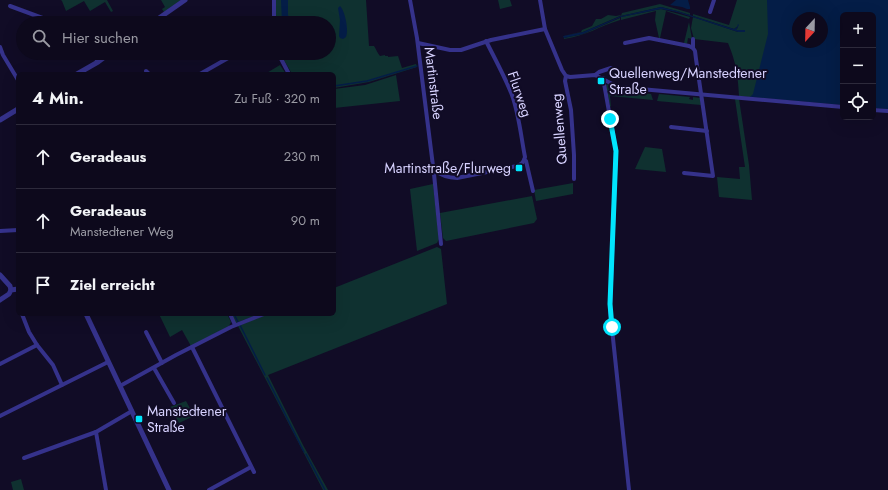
<!DOCTYPE html>
<html lang="de">
<head>
<meta charset="utf-8">
<style>
  :root { --surface:#0d091c; --page:#1b1729; --text:#f1f3f6; --muted:#9a9aa3; --line:#2d2a3b }
  body { margin:0; font-family:Jost,sans-serif; background:var(--page); color:var(--text) }
  .controls { position:absolute; right:12px; top:12px; display:grid; overflow:hidden; border-radius:6px; box-shadow:0 4px 16px #0002 }
  .controls button { width:36px; height:36px; display:grid; place-items:center; padding:0; border:0; border-bottom:1px solid var(--line); background:var(--surface); color:var(--text); font:20px sans-serif }
  .compass { position:absolute; left:792px; top:12px; width:36px; height:36px; border-radius:50%; background:var(--surface); box-shadow:0 4px 16px #0002; rotate:202deg }
  .stop { position:absolute; width:12px; height:12px; margin:-9px; border:3px solid #00e5fd; border-radius:50%; background:#fff }
  .stop.end { background:#00e5fd; border-color:#fff; box-shadow:0 1px 4px #0008 }
  .list { margin:0; padding:0; list-style:none }
  h2 { display:flex; justify-content:space-between; align-items:center; height:52px; margin:0; padding:0 16px; font-size:17px }
  h2 small { font-size:13px; font-weight:400; color:var(--muted) }
  .list li { display:grid; grid-template-columns:26px 1fr auto; gap:12px; align-items:center; box-sizing:border-box; height:64px; padding:0 16px; border-top:1px solid var(--line) }
  .list b { display:block; font-size:15px; white-space:nowrap }
  .list p { margin:0; font-size:13px; white-space:nowrap; color:var(--muted) }
  .list em { font-size:13px; font-style:normal; color:var(--muted) }
  .icon { flex:none; width:22px; height:22px; fill:none; stroke:currentColor; stroke-width:2; stroke-linecap:round; stroke-linejoin:round }
  .map { position:relative; flex:none; width:888px; height:490px; overflow:hidden }
  .search { position:absolute; background:var(--surface); box-shadow:0 4px 16px #0002; left:16px; top:16px; width:320px; height:44px; display:flex; align-items:center; gap:10px; box-sizing:border-box; padding:0 14px; border-radius:22px; color:var(--muted); font-size:15px }
  .panel { position:absolute; background:var(--surface); box-shadow:0 4px 16px #0002; left:16px; top:72px; width:320px; height:244px; border-radius:6px }
  .map>svg:first-child { display:block }
</style>
</head>
<body>
<div class="map">
<svg width="888" height="490" viewBox="0 0 888 490">
  <rect width="100%" height="100%" fill="#110c26"/>
  <g fill="#0f3130" fill-rule="evenodd">
    <polygon points="61,0 107,0 113,11 111,12 105,2 90,11 84,1 66,11 62,1"/>
    <polygon points="161,0 181,0 164,12 162,9 165,7"/>
    <path d="M276 0H366L369 46H374C376 49 378 54 380 56L385 55V56H388V57L398 56 402 68 416 64 417 67 369 82 334 88V74H292L280 53H329V23H276Z"/>
    <polygon points="498,0 510,0 512,6 500,9"/>
    <path d="M737 0H888L873 15H843V44L750 97 739 96C738 76 736 62 728 43L694 39 691 28 693 17 738 32H745V30H735L737 29 738 26 734 29 693 16V14L729 25ZM798 18H822V42H798Z"/>
    <polygon points="660,4 690,13 690,15 677,11 661,7 621,16 622,13"/>
    <polygon points="661,9 690,17 689,19 666,11 660,38 659,38 655,20 656,11 621,20 621,17"/>
    <polygon points="608,15 616,16 621,15 620,16 583,32 563,36 581,32 582,30 592,26 596,19 601,19"/>
    <path d="M620 18V20C600 26 586 36 564 39V38L583 34Z"/>
    <polygon points="689,22 692,39 688,38 687,44 684,43"/>
    <polygon points="280,65 286,74 265,74"/>
    <polygon points="396,75 400,101 334,108 334,89 365,85"/>
    <polygon points="608,84 620,91 651,94 653,100 610,96 611,107 610,106 606,85"/>
    <polygon points="659,94 690,97 689,99 693,100 693,97 700,98 701,105 657,101"/>
    <polygon points="735,99 739,99 749,165 752,200 719,197 717,177 740,179 739,167 745,167"/>
    <polygon points="645,147 662,149 666,172 635,169"/>
    <polygon points="573,183 573,194 536,201 534,190"/>
    <polygon points="433,184 439,239 437,243 417,251 410,189"/>
    <polygon points="532,196 537,219 534,223 446,241 443,238 440,213"/>
    <polygon points="437,247 441,249 447,304 268,375 303,445 328,490 323,490 238,326 268,314 334,314 334,288"/>
    <polygon points="159,314 227,314 231,322 229,326 191,346 182,330 170,337"/>
    <polygon points="231,314 259,314 236,323"/>
    <polygon points="186,401 194,416 179,423 170,407"/>
    <polygon points="21,479 24,490 13,490 11,482"/>
  </g>
  <g fill="#041d47" fill-rule="evenodd">
    <polygon points="281,0 288,0 288,15 292,23 282,23"/>
    <polygon points="676,0 688,0 690,7 690,9 687,9 682,7 670,5"/>
    <path d="M767 0H888V109L873 108V15H843V105L750 97 753 94 768 34ZM798 18H822V42H798Z"/>
    <path d="M340 6C345 11 349 30 346 37L343 39 340 38 339 36 340 20 338 8Z"/>
    <polygon points="661,7 677,11 734,29 737,27 738,24 739,25 736,30 745,30 745,32 738,32 677,12 661,9 621,17 583,34 564,38 563,36 583,32 621,16"/>
  </g>
  <g fill="none" stroke-linecap="round" stroke-linejoin="round">
    <g stroke="#041d47" stroke-width="1.5">
      <polyline points="334,86 367,81 417,66"/>
      <polyline points="234,314 238,322"/>
      <polyline points="240,325 265,375"/>
      <polyline points="267,378 304,452"/>
      <polyline points="306,454 325,490"/>
    </g>
    <g stroke="#35328b" stroke-width="4">
      <polyline points="274,0 274,23"/>
      <polyline points="410,0 417,38 434,174 441,244"/>
      <polyline points="540,0 545,29 562,70 566,76 570,77 595,75 618,87 843,107"/>
      <polyline points="10,6 56,23"/>
      <polyline points="710,12 714,0"/>
      <polyline points="221,22 222,23"/>
      <polyline points="418,43 450,50 461,50 491,40 545,29"/>
      <polyline points="625,43 649,38 689,46 693,48"/>
      <polyline points="0,47 3,55 18,80"/>
      <polyline points="93,53 98,62"/>
      <polyline points="278,53 289,74"/>
      <polyline points="146,71 149,74"/>
      <polyline points="200,74 237,53"/>
      <polyline points="595,75 599,72 611,68"/>
      <polyline points="566,76 565,81 571,110 574,155 574,179"/>
      <polyline points="603,78 616,151 610,310 629,490"/>
      <polyline points="873,110 888,111"/>
      <polyline points="671,127 707,131"/>
      <polyline points="524,160 526,161 533,191"/>
      <path d="M433 169C439 174 448 178 457 178L517 166C522 164 524 162 525 157 521 137 519 114 512 95 505 77 495 59 486 41"/>
      <polyline points="684,173 713,176 696,59 695,51 693,48 693,39"/>
      <polyline points="0,231 18,230"/>
      <polyline points="22,314 29,332 37,345 53,365 62,385"/>
      <polyline points="230,314 235,325"/>
      <polyline points="146,332 162,363"/>
      <polyline points="192,347 254,472"/>
      <polyline points="0,364 37,345"/>
      <polyline points="154,368 174,403"/>
      <polyline points="120,386 176,355 231,327 264,314"/>
      <polyline points="0,416 108,362"/>
      <polyline points="96,432 106,490"/>
      <polyline points="24,458 96,432 132,411"/>
      <polyline points="209,490 251,467"/>
    </g>
    <g stroke="#35328b" stroke-width="5">
      <polyline points="152,23 185,0"/>
      <polyline points="77,74 98,62 110,53"/>
      <polyline points="0,120 18,109"/>
      <polyline points="0,275 10,286 11,290"/>
      <polyline points="0,300 9,294 11,290 18,289"/>
      <polyline points="86,314 169,490"/>
    </g>
  </g>
  <g fill="none" stroke-linecap="round" stroke-linejoin="round">
    <polyline stroke="#00e5fd" stroke-width="5" points="610,119 616,151 610,304 612,327"/>
  </g>
  <g fill="#00e5fd" stroke="#110c26" stroke-width="1.5">
    <rect x="597" y="77" width="8" height="8" rx="2"/>
    <rect x="515" y="164" width="8" height="8" rx="2"/>
    <rect x="135" y="415" width="8" height="8" rx="2"/>
  </g>
  <g text-anchor="middle" dominant-baseline="central" stroke-width="4" stroke-linejoin="round" paint-order="stroke">
    <g font-size="14" fill="#d7d2ff" stroke="#110c26" text-anchor="start">
      <text x="609" y="73">Quellenweg/Manstedtener<tspan x="609" dy="16">Straße</tspan></text>
      <text x="511" y="168" text-anchor="end">Martinstraße/Flurweg</text>
      <text x="147" y="411">Manstedtener<tspan x="147" dy="16">Straße</tspan></text>
    </g>
    <g font-size="14" fill="#d7d2ff" stroke="#110c26">
      <text transform="translate(434 83) rotate(83)">Martinstraße</text>
      <text transform="translate(520 94) rotate(71)">Flurweg</text>
      <text transform="translate(559 129) rotate(-95)">Quellenweg</text>
    </g>
  </g>
</svg>
<div class="controls">
<button>+</button>
<button>−</button>
<button><svg class="icon" aria-label="locate" viewBox="0 0 24 24"><circle cx="12" cy="12" r="6"/><path d="M12 2v4M12 18v4M2 12h4M18 12h4"/></svg></button>
</div>
<svg class="compass" viewBox="-18 -18 36 36"><path d="M0-13l5 13h-10z" fill="#e53935"/><path d="M0 13l5-13h-10z" fill="#9a9aa3"/></svg>
<div class="stop" style="left:612px;top:327px"></div>
<div class="stop end" style="left:610px;top:119px"></div>
<div class="search"><svg class="icon" aria-label="search" viewBox="0 0 24 24"><circle cx="10" cy="10" r="6"/><path d="M15 15l6 6"/></svg>Hier suchen</div>
<section class="panel">
<h2>4 Min.<small>Zu Fuß · 320 m</small></h2>
<ul class="list">
<li><svg class="icon" aria-label="ahead" viewBox="0 0 24 24"><path d="M12 20V5M6 11l6-6 6 6"/></svg><div><b>Geradeaus</b></div><em>230 m</em></li>
<li><svg class="icon" aria-label="ahead" viewBox="0 0 24 24"><path d="M12 20V5M6 11l6-6 6 6"/></svg><div><b>Geradeaus</b><p>Manstedtener Weg</p></div><em>90 m</em></li>
<li><svg class="icon" aria-label="arrive" viewBox="0 0 24 24"><path d="M6 21V4h12l-3 4 3 4H6"/></svg><div><b>Ziel erreicht</b></div></li>
</ul>
</section>
</div>
</body>
</html>
